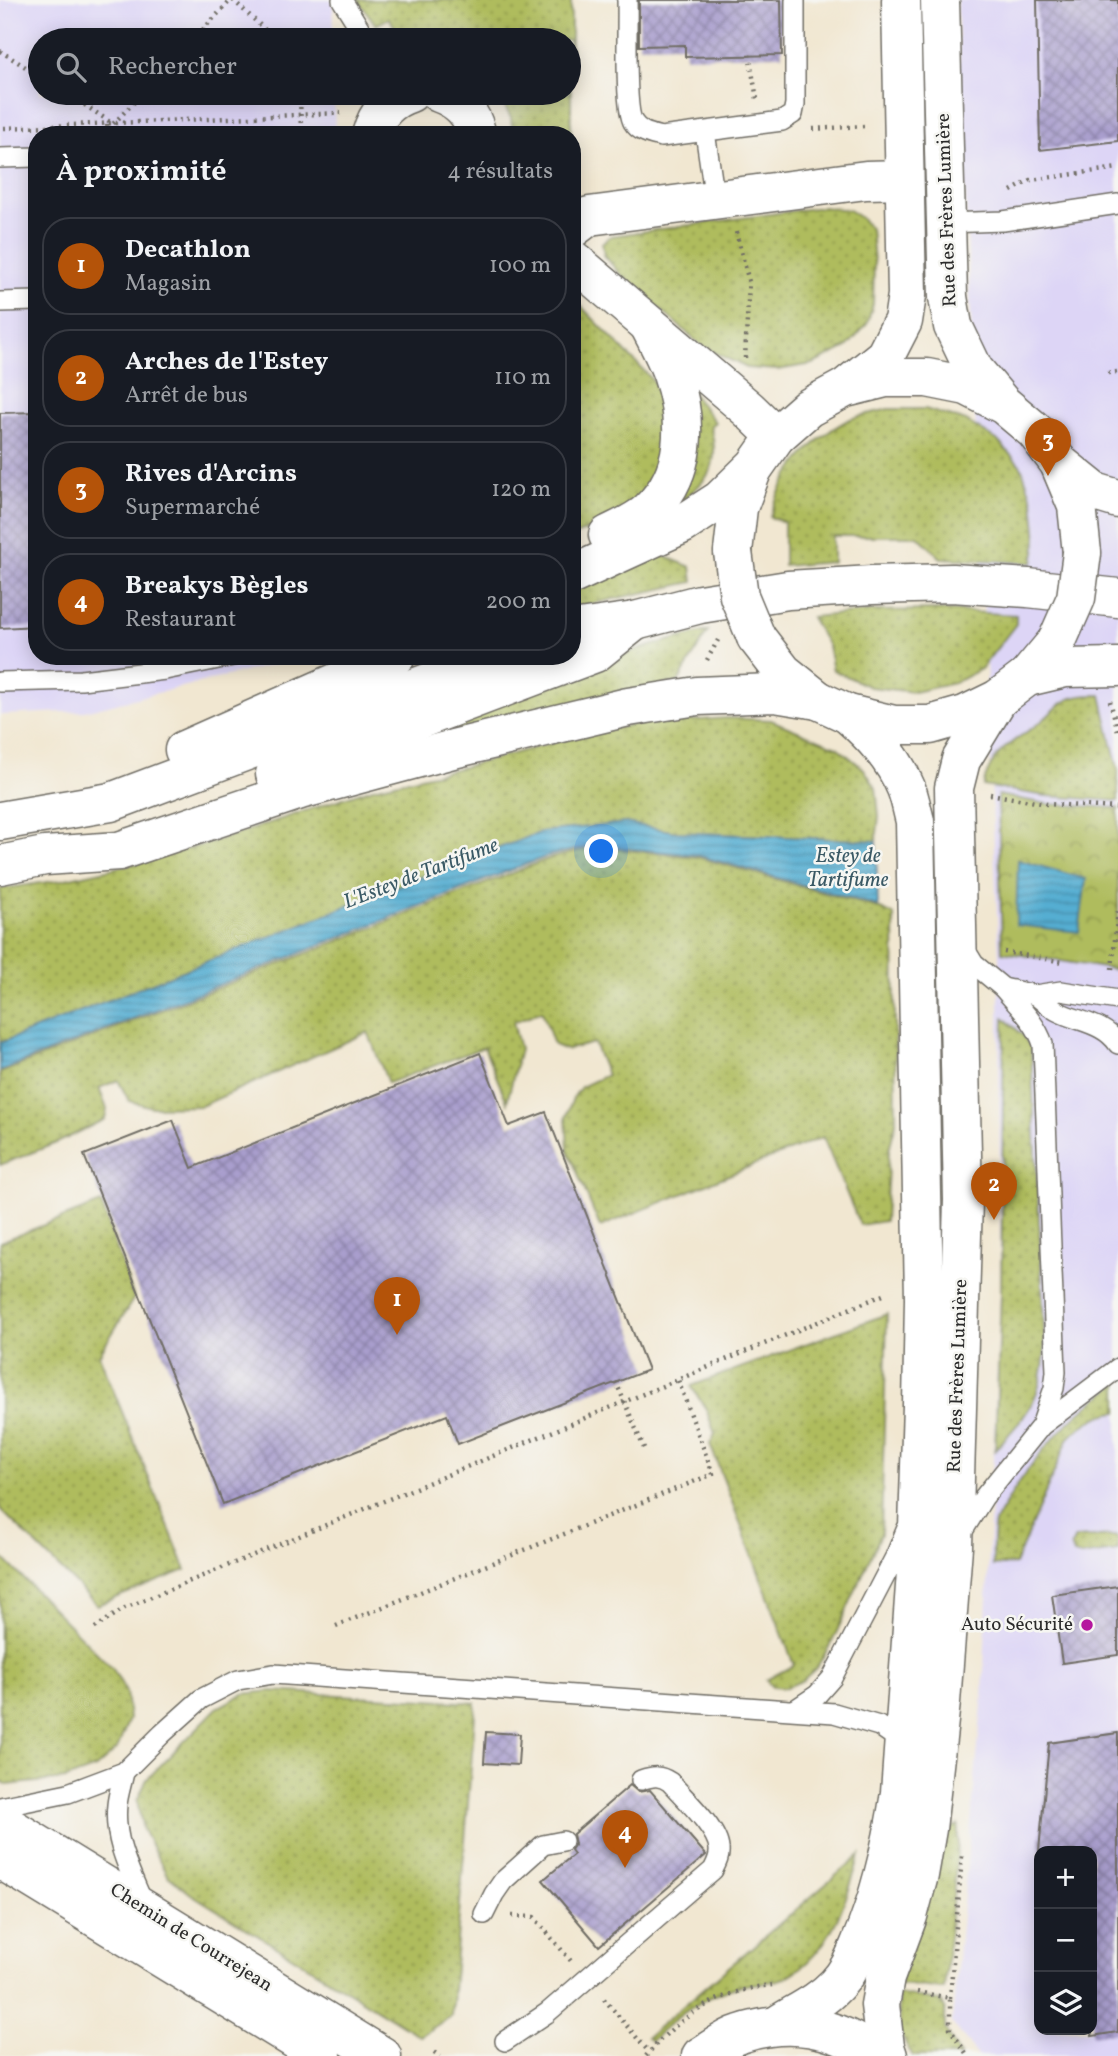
<!DOCTYPE html>
<html lang="fr">
<head>
<meta charset="utf-8">
<style>
  :root { --surface:#171b24; --page:#20242c; --text:#f1f3f6; --muted:#9ea1a6; --line:#363941; --accent:#b45309 }
  body { margin:0; font-family:Vollkorn,serif; background:var(--page); color:var(--text) }
  .controls { position:absolute; right:21px; bottom:21px; display:grid; overflow:hidden; border-radius:14px; box-shadow:0 4px 18px #0003 }
  .controls button { width:63px; height:63px; display:grid; place-items:center; padding:0; border:0; border-bottom:2px solid var(--line); background:var(--surface); color:var(--text); font:35px sans-serif }
  .you { position:absolute; left:602px; top:852px; width:24px; height:24px; margin:-18px; border:5px solid #fff; border-radius:50%; background:#1a73e8; box-shadow:0 0 0 10px #1a73e833 }
  .badge { display:grid; place-items:center; width:46px; height:46px; border-radius:50%; background:var(--accent); color:#fff; font-size:23px; font-weight:700 }
  .pin { position:absolute; translate:-50% -58px; filter:drop-shadow(0 2px 4px #0008) }
  .pin::after { content:''; position:absolute; top:37px; width:24px; height:21px; background:inherit; clip-path:polygon(0 0,100% 0,50% 100%) }
  .list { margin:0; padding:0; list-style:none }
  h2 { display:flex; justify-content:space-between; align-items:center; height:91px; margin:0; padding:0 28px; font-size:30px }
  h2 small { font-size:23px; font-weight:400; color:var(--muted) }
  .list li { display:grid; grid-template-columns:46px 1fr auto; gap:21px; align-items:center; box-sizing:border-box; height:98px; margin:0 14px 14px; padding:0 14px; border:2px solid var(--line); border-radius:28px }
  .list b { display:block; font-size:26px; white-space:nowrap }
  .list p { margin:0; font-size:23px; white-space:nowrap; color:var(--muted) }
  .list em { font-size:23px; font-style:normal; color:var(--muted) }
  .icon { flex:none; width:38px; height:38px; fill:none; stroke:currentColor; stroke-width:2; stroke-linecap:round; stroke-linejoin:round }
  .map { position:relative; flex:none; width:1118px; height:2056px; overflow:hidden }
  .search { position:absolute; background:var(--surface); box-shadow:0 4px 18px #0003; left:28px; top:28px; width:553px; height:77px; display:flex; align-items:center; gap:18px; box-sizing:border-box; padding:0 24px; border-radius:38px; color:var(--muted); font-size:26px }
  .panel { position:absolute; background:var(--surface); box-shadow:0 4px 18px #0003; left:28px; top:126px; width:553px; height:539px; border-radius:28px }
  .map>svg:first-child { display:block }
</style>
</head>
<body>
<div class="map">
<svg width="1118" height="2056" viewBox="0 0 1118 2056">
  <defs>
    <pattern id="grass-dots" width="8" height="8" patternUnits="userSpaceOnUse" patternTransform="scale(1.75)"><rect width="8" height="8" fill="#afbc5d"/><path d="M2 2h.1M6 6h.1" fill="none" stroke="#8f994d" stroke-width="1.8" stroke-linecap="round"/></pattern>
    <pattern id="park-crowns" width="20" height="18" patternUnits="userSpaceOnUse" patternTransform="scale(1.75)"><rect width="20" height="18" fill="#afbc5d"/><path d="M2 6a3 3 0 1 1 6 0M12 15a3 3 0 1 1 6 0" fill="none" stroke="#8f994d"/></pattern>
    <pattern id="water-rules" width="6" height="5" patternUnits="userSpaceOnUse" patternTransform="scale(1.75)"><rect width="6" height="5" fill="#55aed2"/><path d="M0 2.5h6" fill="none" stroke="#478eab"/></pattern>
    <pattern id="building-cross-hatch" width="8" height="8" patternUnits="userSpaceOnUse" patternTransform="scale(1.75)"><rect width="8" height="8" fill="#a99ecd"/><path d="M0 0l8 8M0 8l8-8" fill="none" stroke="#8a81a7"/></pattern>
  </defs>
  <rect width="100%" height="100%" fill="#f6f6f2"/>
  <filter id="ink" filterUnits="userSpaceOnUse"><feTurbulence type="fractalNoise" baseFrequency=".0143" numOctaves="2"/><feDisplacementMap in="SourceGraphic" scale="14" xChannelSelector="R" yChannelSelector="G"/><feConvolveMatrix kernelMatrix="1 2 1 2 8 2 1 2 1" color-interpolation-filters="sRGB"/></filter>
  <filter id="wash" filterUnits="userSpaceOnUse"><feTurbulence type="fractalNoise" baseFrequency=".00686" numOctaves="4" result="noise"/><feDisplacementMap in="SourceGraphic" scale="28" xChannelSelector="R" yChannelSelector="G"/><feGaussianBlur stdDeviation="1.57" result="paint"/><feColorMatrix in="noise" values="0 0 0 0 0 0 0 0 0 0 0 0 0 0 0 0 0 1.4 0 .05"/><feComposite in="paint" operator="in"/></filter>
  <g filter="url(#wash)">
    <rect width="100%" height="100%" fill="#f1e7d1"/>
    <g fill="#ddd5f6" fill-rule="evenodd">
      <polygon points="0,0 333,0 333,40 40,40 40,93 334,93 335,135 37,135 37,656 308,656 84,711 0,715"/>
      <path d="M957 0H1118V2056H978L952 2023 983 1694 1000 1294 999 958ZM1039 1851H1092V2030H1039Z"/>
    </g>
    <g fill="url(#grass-dots)" stroke="#6d7444" stroke-width="2">
      <polygon points="358,0 571,0 571,135 513,135 511,118 498,93 569,93 569,40 403,40 389,18 376,25"/>
      <polygon points="822,207 849,210 862,219 871,229 874,262 873,304 867,324 847,347 813,364 777,370 747,368 703,347 619,273 604,255 602,243 611,236"/>
      <polygon points="572,297 648,375 662,393 668,448 634,506 601,525 572,536"/>
      <path d="M690 390 715 422 710 426C722 466 708 482 676 504Z"/>
      <path d="M888 409H925L966 421 997 440 1021 466 1033 501 1037 540 1033 563 941 558 918 536H833V562L784 566V522L770 517C781 477 809 441 846 421 858 415 875 413 888 409Z"/>
      <polygon points="659,554 691,567 693,582 572,608 572,587"/>
      <polygon points="942,610 1016,615 1016,624 981,669 954,683 914,692 870,687 833,670 828,646 811,617 873,611"/>
      <path d="M708 631 678 682 505 722 398 741C500 701 601 655 708 631Z"/>
      <path d="M1101 695 1118 770V801L1046 796 983 786C993 747 1014 743 1043 720 1050 714 1056 707 1064 702 1075 695 1088 695 1101 695Z"/>
      <polygon points="680,714 687,721 727,718 771,720 837,747 864,769 876,788 879,816 876,841 676,832 625,823 542,832 416,879 0,1043 0,889 61,880 138,863 213,842 373,788 464,767 559,741"/>
      <polygon points="594,847 697,857 878,908 894,915 896,1123 889,1149 885,1221 860,1225 823,1137 600,1227 568,1150 566,1117 573,1098 581,1087 607,1075 594,1043 566,1050 554,1045 542,1011 513,1022 520,1049 507,1102 484,1047 388,1083 368,1032 201,1106 152,1107 129,1101 118,1080 99,1088 107,1109 105,1119 59,1142 0,1165 0,1073 548,859"/>
      <path d="M1004 1018 1022 1034 1031 1048 1045 1350C1041 1401 1028 1413 995 1450L1001 1294Z"/>
      <polygon points="101,1203 134,1298 99,1355 186,1570 97,1605 0,1509 0,1242"/>
      <polygon points="887,1314 881,1534 833,1640 817,1667 802,1681 784,1688 772,1687 766,1680 794,1665 710,1444 715,1434 706,1409 691,1386"/>
      <path d="M1118 1384V1412C1100 1413 1080 1426 1068 1439L1015 1564 993 1566C993 1553 992 1537 995 1523 997 1516 1004 1507 1008 1500 1036 1453 1072 1413 1118 1384Z"/>
      <polygon points="1118,1536 1118,1551 1081,1556 1074,1554 1071,1546 1075,1538"/>
      <polygon points="0,1555 113,1669 126,1692 129,1719 117,1749 96,1768 66,1779 7,1785 0,1780"/>
      <polygon points="271,1691 476,1703 451,2016 420,2036 191,1894 167,1875 143,1830 137,1801 147,1779 217,1708 243,1694"/>
      <polygon points="958,1825 958,1844 944,1989 899,1984 940,1834"/>
      <path d="M860 1855C847 1898 831 1953 788 1976 775 1984 756 1982 741 1986 706 1994 676 2016 651 2041L647 2037Z"/>
      <polygon points="898,1994 942,2002 945,2009 945,2029 960,2056 913,2056 900,2034"/>
    </g>
    <polygon fill="url(#park-crowns)" stroke="#6d7444" stroke-width="2" points="998,795 1047,804 1118,808 1118,970 1002,952"/>
    <g fill="url(#water-rules)" stroke="#406c7e" stroke-width="2">
      <polygon points="625,823 676,832 876,841 878,906 697,855 594,845 548,856 498,875 0,1071 0,1043 416,879 542,832"/>
      <polygon points="1018,860 1086,879 1079,932 1016,925"/>
    </g>
    <g id="blocks">
      <g fill="url(#building-cross-hatch)">
        <polygon points="639,0 781,0 782,55 685,57 685,45 639,46"/>
        <polygon points="1037,0 1118,0 1118,141 1040,150"/>
        <polygon points="37,412 37,626 0,628 0,413"/>
        <polygon points="480,1053 509,1126 546,1112 648,1370 458,1444 447,1415 223,1504 84,1155 173,1120 192,1168"/>
        <polygon points="1118,1586 1118,1655 1062,1663 1052,1595"/>
        <polygon points="486,1732 520,1734 518,1765 484,1763"/>
        <polygon points="1118,1733 1118,2032 1092,2036 1092,1851 1039,1851 1049,1743"/>
        <polygon points="630,1785 638,1792 650,1790 706,1855 599,1946 543,1880 574,1854 571,1850 575,1844 573,1834"/>
      </g>
    </g>
  </g>
  <g filter="url(#ink)">
    <use href="#blocks" fill-opacity="0" stroke="#706d65" stroke-width="2"/>
    <g fill="none" stroke-linecap="round" stroke-linejoin="round">
      <g stroke="#706d65" stroke-width="22">
        <g id="lane">
          <polyline points="342,0 367,40"/>
          <path d="M627 0C628 22 624 107 633 122 639 132 650 134 661 137L782 121 793 114 795 104V0"/>
          <polyline points="705,132 715,200"/>
          <polyline points="0,158 37,157"/>
          <polyline points="946,223 1003,221 1118,204"/>
          <polyline points="0,302 37,301"/>
          <polyline points="0,682 81,680 165,670 233,656"/>
          <polyline points="963,946 974,964 1003,988 1035,995 1061,991 1118,1000"/>
          <path d="M1003 988C1017 1005 1036 1022 1043 1044L1056 1372 1054 1388 1041 1426"/>
          <path d="M1035 995C1043 1001 1050 1008 1059 1012 1079 1022 1104 1023 1118 1044"/>
          <polyline points="961,1534 984,1497 1041,1426 1118,1368"/>
          <polyline points="796,1709 817,1695 832,1678 895,1557 907,1528"/>
          <path d="M124 1772C122 1783 118 1794 117 1805 113 1841 131 1873 144 1905"/>
          <polyline points="0,1807 68,1793 124,1772 162,1734 201,1699 238,1680 273,1674 834,1713 879,1726 892,1735 901,1749"/>
          <polyline points="484,1914 494,1894 503,1881 543,1845 563,1841"/>
          <path d="M505 2041 547 2013 713 1870C716 1864 720 1857 719 1849 718 1829 684 1798 670 1782 660 1775 653 1776 641 1780"/>
        </g>
      </g>
      <g stroke="#706d65" stroke-width="41">
        <g id="street">
          <path d="M439 93C459 100 472 113 477 135"/>
          <path d="M371 135C377 113 389 100 410 93"/>
          <polyline points="572,229 589,216 866,180 904,179"/>
          <polyline points="572,259 748,409 776,436"/>
        </g>
      </g>
      <g stroke="#706d65" stroke-width="41">
        <g id="secondary">
          <polyline points="940,0 948,297 953,326 974,370 1000,401"/>
          <polyline points="849,385 885,356 903,321 907,295 901,0"/>
          <polyline points="1059,463 1095,492 1118,499"/>
          <path d="M608 535C622 528 639 521 650 510 688 473 688 421 672 374 666 357 657 341 649 325"/>
          <polyline points="733,552 738,508 752,471"/>
          <polyline points="572,575 683,524 720,500 755,466 776,436 808,408 845,388 885,378 927,378 967,386 1004,405 1035,431 1059,463 1077,506 1082,553"/>
          <polyline points="572,630 635,621 700,604 788,590 872,585 952,583 1028,588 1118,598"/>
          <polyline points="756,637 783,672 818,700 848,714 894,725 930,725 965,715 998,699 1027,677 1057,641"/>
          <polyline points="1027,677 1065,668 1118,667"/>
          <polyline points="184,750 396,656"/>
          <polyline points="275,774 595,653 635,621"/>
          <polyline points="0,821 111,802 499,656"/>
          <polyline points="0,865 45,856 119,851 300,790 453,749 628,707 697,696 775,693 818,700"/>
          <polyline points="0,1821 382,2056"/>
          <polyline points="0,1859 322,2056"/>
          <path d="M779 2024C798 2012 820 2002 836 1985 848 1973 854 1958 860 1944 881 1895 892 1845 900 1793L917 1558 922 1405 924 1299 915 821C912 810 910 798 906 788 894 758 872 735 848 714"/>
          <path d="M701 2056C713 2049 726 2038 740 2034 786 2018 837 2025 875 2056"/>
          <polyline points="888,2056 885,2047 880,2005 885,1978 908,1916 919,1875 927,1829 941,1702 953,1547 963,1200 954,788 961,760 998,699"/>
        </g>
      </g>
      <g stroke="#706d65" stroke-width="4.5" stroke-dasharray="2 5" stroke-linecap="butt">
        <polyline points="233,0 276,40"/>
        <polyline points="193,40 231,0"/>
        <polyline points="0,51 40,76"/>
        <polyline points="749,55 757,99"/>
        <polyline points="67,93 113,124 143,93"/>
        <polyline points="300,93 301,135"/>
        <polyline points="107,124 107,135"/>
        <polyline points="4,128 341,113"/>
        <polyline points="813,129 865,126"/>
        <polyline points="1011,191 1031,180 1118,168"/>
        <polyline points="736,232 749,282 745,358"/>
        <polyline points="1108,373 1118,372"/>
        <polyline points="707,660 718,640"/>
        <polyline points="1110,701 1118,731"/>
        <polyline points="990,794 1047,804 1118,808"/>
        <polyline points="1004,952 1064,962"/>
        <polyline points="1112,969 1118,910"/>
        <polyline points="616,1382 644,1448"/>
        <polyline points="336,1626 713,1474 678,1380"/>
        <polyline points="95,1628 125,1608 883,1295 887,1295"/>
        <polyline points="512,1916 534,1917 571,1961"/>
        <polyline points="917,1992 950,1998 950,2029 968,2056"/>
        <polyline points="950,1998 962,1856"/>
        <polyline points="604,1999 649,2052"/>
        <polyline points="434,2052 440,2056"/>
        <path d="M646 2056C678 2017 720 1990 772 1985"/>
      </g>
      <use href="#lane" stroke="#fff" stroke-width="19"/>
      <use href="#street" stroke="#fff" stroke-width="38"/>
      <use href="#secondary" stroke="#fff" stroke-width="38"/>
      <g stroke="#706d65" stroke-width="41" stroke-linecap="butt">
        <g id="secondary-bridge">
          <polyline points="733,552 739,596 756,637"/>
          <polyline points="1057,641 1076,598 1082,553"/>
        </g>
      </g>
      <use href="#secondary-bridge" stroke="#fff" stroke-width="38"/>
    </g>
  </g>
  <circle fill="#b5179e" stroke="#f6f6f2" stroke-width="2.5" cx="1087" cy="1625" r="7"/>
  <g text-anchor="middle" dominant-baseline="central" stroke-width="5" stroke-linejoin="round" paint-order="stroke">
    <g font-size="19" fill="#2b2b2b" stroke="#f6f6f2">
      <text transform="translate(947 210) rotate(-92)">Rue des Frères Lumière</text>
      <text transform="translate(958 1376) rotate(-88)">Rue des Frères Lumière</text>
      <text transform="translate(191 1938) rotate(32)">Chemin de Courrejean</text>
    </g>
    <g font-size="19" fill="#2b2b2b" stroke="#f6f6f2" text-anchor="end">
      <text x="1073" y="1625">Auto Sécurité</text>
    </g>
    <g font-size="21" font-style="italic" fill="#3a5965" stroke="#f6f6f2">
      <text x="848" y="856">Estey de<tspan x="848" dy="24">Tartifume</tspan></text>
      <text transform="translate(421 874) rotate(-21)">L'Estey de Tartifume</text>
    </g>
  </g>
</svg>
<div class="controls">
<button>+</button>
<button>−</button>
<button><svg class="icon" aria-label="layers" viewBox="0 0 24 24"><path d="M12 4l9 5-9 5-9-5zM3 14l9 5 9-5"/></svg></button>
</div>
<div class="you"></div>
<div class="pin badge" style="left:397px;top:1335px">1</div>
<div class="pin badge" style="left:994px;top:1220px">2</div>
<div class="pin badge" style="left:1048px;top:476px">3</div>
<div class="pin badge" style="left:625px;top:1868px">4</div>
<div class="search"><svg class="icon" aria-label="search" viewBox="0 0 24 24"><circle cx="10" cy="10" r="6"/><path d="M15 15l6 6"/></svg>Rechercher</div>
<section class="panel">
<h2>À proximité<small>4 résultats</small></h2>
<ul class="list">
<li><span class="badge">1</span><div><b>Decathlon</b><p>Magasin</p></div><em>100 m</em></li>
<li><span class="badge">2</span><div><b>Arches de l'Estey</b><p>Arrêt de bus</p></div><em>110 m</em></li>
<li><span class="badge">3</span><div><b>Rives d'Arcins</b><p>Supermarché</p></div><em>120 m</em></li>
<li><span class="badge">4</span><div><b>Breakys Bègles</b><p>Restaurant</p></div><em>200 m</em></li>
</ul>
</section>
</div>
</body>
</html>
